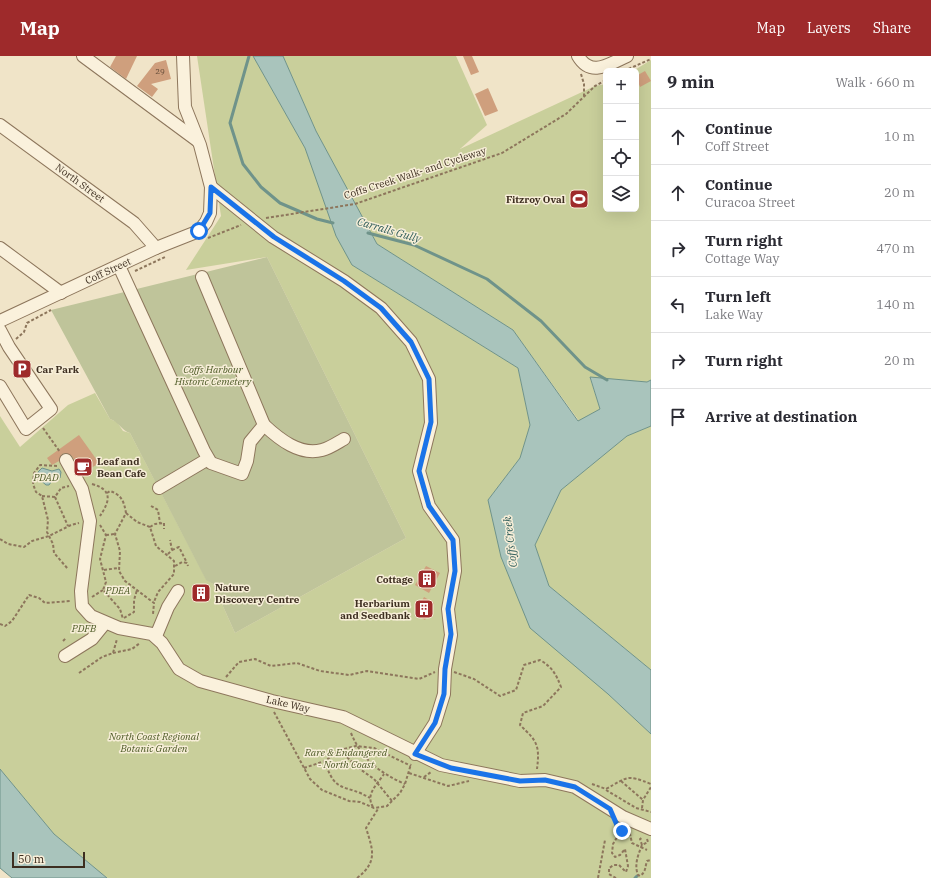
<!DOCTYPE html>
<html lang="en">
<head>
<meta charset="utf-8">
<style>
  :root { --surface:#fff; --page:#f2f2f3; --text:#2b2b33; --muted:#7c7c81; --line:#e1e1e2; --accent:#9e2a2b }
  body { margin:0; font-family:"IBM Plex Serif",serif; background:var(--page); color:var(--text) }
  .controls { position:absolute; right:12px; top:12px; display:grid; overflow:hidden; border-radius:6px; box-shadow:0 4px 16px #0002 }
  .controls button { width:36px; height:36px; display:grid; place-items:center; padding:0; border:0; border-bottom:1px solid var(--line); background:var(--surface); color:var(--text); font:20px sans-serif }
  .scale { position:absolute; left:12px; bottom:10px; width:73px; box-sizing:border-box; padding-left:4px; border:2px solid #3d2e20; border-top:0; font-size:11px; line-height:14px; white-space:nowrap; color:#3d2e20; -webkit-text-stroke:3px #f7eed8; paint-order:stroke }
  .stop { position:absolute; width:12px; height:12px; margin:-9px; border:3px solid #1a73e8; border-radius:50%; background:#fff }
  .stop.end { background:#1a73e8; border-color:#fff; box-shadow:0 1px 4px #0008 }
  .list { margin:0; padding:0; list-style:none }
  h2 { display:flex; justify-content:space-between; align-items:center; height:52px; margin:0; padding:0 16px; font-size:17px }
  h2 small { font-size:13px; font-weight:400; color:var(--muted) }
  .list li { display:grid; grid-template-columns:26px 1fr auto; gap:12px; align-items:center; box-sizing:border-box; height:56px; padding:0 16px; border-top:1px solid var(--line) }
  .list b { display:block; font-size:15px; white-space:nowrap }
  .list p { margin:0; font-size:13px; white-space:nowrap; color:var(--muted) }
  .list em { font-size:13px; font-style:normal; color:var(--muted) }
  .icon { flex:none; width:22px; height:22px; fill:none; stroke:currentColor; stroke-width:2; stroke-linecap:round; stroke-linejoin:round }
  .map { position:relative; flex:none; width:651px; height:822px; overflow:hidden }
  header { display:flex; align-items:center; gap:24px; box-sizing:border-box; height:56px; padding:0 20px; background:var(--accent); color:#fff }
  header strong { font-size:19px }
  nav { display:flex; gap:22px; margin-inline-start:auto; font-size:14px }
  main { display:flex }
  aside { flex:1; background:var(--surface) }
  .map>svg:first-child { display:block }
</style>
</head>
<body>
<header>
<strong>Map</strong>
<nav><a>Map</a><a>Layers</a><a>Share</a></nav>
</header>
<main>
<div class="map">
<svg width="651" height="822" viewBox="0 0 651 822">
  <rect width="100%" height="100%" fill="#f0e4c8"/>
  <g fill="#c9cf9b">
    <polygon points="197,0 253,0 305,92 352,209 518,312 530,369 520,402 488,444 608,638 651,678 651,822 107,822 54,778 0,713 0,360 20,391 68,349 95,337 110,363 117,366 123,375 130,377 206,523 213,528 235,577 406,482 267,201 186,214 221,160"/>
    <polygon points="283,0 456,0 487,69 460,93 595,30 606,28 606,153 636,153 636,15 633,15 651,4 651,324 647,326 590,322 600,353 579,365 513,274 377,188 316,75"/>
    <polygon points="651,370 651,614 549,530 535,489 561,434 627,380"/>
  </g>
  <path fill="#bfc49a" d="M267 201 406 482 235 577 213 528 206 524 130 377C121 374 119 366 110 363L51 254Z"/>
  <g fill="#a9c4bc" stroke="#6f938a">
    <polygon points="253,0 283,0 316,75 377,188 513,274 578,365 600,353 590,321 647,326 651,324 651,370 627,380 561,434 535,489 549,530 651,614 651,678 608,638 530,572 501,501 488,444 520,402 530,369 518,312 352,209 336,180 305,92"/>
    <polygon points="42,412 52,415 59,413 61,416 60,422 53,423 49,429 46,429 38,422 38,416"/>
    <polygon points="0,713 54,778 107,822 12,822 0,812"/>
  </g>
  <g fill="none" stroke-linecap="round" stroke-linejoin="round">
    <g stroke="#6f938a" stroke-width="3">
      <polyline points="249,0 230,67 243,108 261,131 280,147 317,163 333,167"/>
      <polyline points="368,177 414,189 487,223 541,265 585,311 607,324"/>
      <polyline points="635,822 637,820"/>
    </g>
  </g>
  <g fill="#cf9f7d">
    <polygon points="116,0 137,0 126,23 110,11"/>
    <polygon points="463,0 472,0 479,16 471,19"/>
    <polygon points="166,4 171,23 151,28 158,33 152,41 137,30 155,7"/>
    <polygon points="645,15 651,25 640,31 636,20"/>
    <polygon points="488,32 498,55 485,60 475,38"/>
    <polygon points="79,379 99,407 82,418 72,400 66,397 62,398 59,405 52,409 47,402"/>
    <polygon points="426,510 440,517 429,537 415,529"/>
    <polygon points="199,529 207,533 203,545 194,542"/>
    <polygon points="424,541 434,547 425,564 415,558"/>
  </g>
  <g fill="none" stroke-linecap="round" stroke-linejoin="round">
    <g stroke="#8d765c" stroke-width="14">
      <g id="minor">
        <polyline points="83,0 198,85"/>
        <path d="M578 0C591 22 609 8 627 0"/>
        <polyline points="0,69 134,167 156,192"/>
        <polyline points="211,131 273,181 344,225 381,252 411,286 429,323 431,367 419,415 429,450 453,484 455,515 448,553 451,579 445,613 444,638 435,667 415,698"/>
        <polyline points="0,192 61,237"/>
        <polyline points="119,210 204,395 211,407 242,418 247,405 250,386 264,369 202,221"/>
        <polyline points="0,265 156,192 199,175 206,166 210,157 211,131 200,89 185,51 183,0"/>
        <polyline points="0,274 9,291 51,353 26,373 0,330"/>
        <path d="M264 369C279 383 300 400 322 394 330 392 337 387 344 383"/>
        <polyline points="66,404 82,433 90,465 81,535 82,550 91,560 119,572 152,578 162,587 179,613 200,625 272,645 343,661 441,709 520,725 545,724 575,731 623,761 651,773"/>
        <polyline points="159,432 208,403"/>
        <polyline points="156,580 168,551 178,535"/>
        <polyline points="65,600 92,583 105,567"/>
      </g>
    </g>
    <g stroke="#8d765c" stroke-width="2" stroke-dasharray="3 2" stroke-linecap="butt">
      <polyline points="624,15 651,3"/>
      <polyline points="581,18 584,28 584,40"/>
      <polyline points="266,162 355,148 502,97 566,58 595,30 606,24"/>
      <polyline points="208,182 241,169"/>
      <polyline points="135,215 165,201"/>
      <polyline points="16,283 24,276 27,267 51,254"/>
      <polyline points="43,372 60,396"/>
      <polyline points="57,410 40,409 34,417 33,428 36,436 42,440 48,464 47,476 53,488 54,497 68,513"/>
      <path d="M92 428C113 434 110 445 100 460"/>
      <path d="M107 437 110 435C122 439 124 446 126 457L115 478 120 495 119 515 125 525 154 547 153 558"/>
      <polyline points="42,440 55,441 61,432 69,430"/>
      <polyline points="55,441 68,470"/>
      <polyline points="151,450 158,454 160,467"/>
      <polyline points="126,457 137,466 150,471 156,490 174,505 174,518 158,536 154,546"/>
      <polyline points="100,469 106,479 100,503 106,526 103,534 120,553 123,563"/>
      <polyline points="150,471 155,468 164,467 164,473"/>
      <polyline points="106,479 115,478"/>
      <polyline points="0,483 8,488 24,491 32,485 49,480 71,469 79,467"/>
      <polyline points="172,494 179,491 187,507"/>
      <polyline points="168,498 172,494 170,484"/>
      <polyline points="175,510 182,506 187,507 188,510"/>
      <polyline points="104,514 118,512"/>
      <polyline points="92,541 103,534"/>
      <polyline points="124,562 134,556 134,544 137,534"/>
      <polyline points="0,568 5,570 12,565 29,539 39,542 45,547 71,545"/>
      <polyline points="63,585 66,582"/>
      <polyline points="113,597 132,593 140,587"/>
      <path d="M454 616 474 623 500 640 516 634 524 609 540 604C552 611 556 618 561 631L543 650 523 657 520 669C537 685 540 689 537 713"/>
      <polyline points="79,617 102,601 113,597 117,583"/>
      <polyline points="226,621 239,606 255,603 271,610 297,607 320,615 349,619 367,615 419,623 435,616"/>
      <polyline points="274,656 310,723 322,734 349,745 360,746 374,752 387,750 400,737 405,728 411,708"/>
      <path d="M351 677C362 704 380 717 405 728"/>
      <polyline points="340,694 357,711 374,723 392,745"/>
      <path d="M325 705C335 739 345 727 370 742"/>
      <polyline points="304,712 325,705 340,694 356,690 374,692 411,710"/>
      <polyline points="409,717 448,730 469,725"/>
      <polyline points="424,721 431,716"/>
      <polyline points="621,725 643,744"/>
      <path d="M592 728 606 733C628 721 626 718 651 728"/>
      <polyline points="606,734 636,752 651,756"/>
      <path d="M373 751C365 738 377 729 384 718"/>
      <polyline points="642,752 643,744 651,731"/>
      <polyline points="620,776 626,775 630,778 632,787 647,794"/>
      <path d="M647 783 648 786 642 789C638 799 634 809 638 819L640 820C646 816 645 811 647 805L651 804"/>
      <polyline points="642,789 640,783 643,781"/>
      <path d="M357 822C378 806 373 794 366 772L378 753"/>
      <polyline points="598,822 605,784"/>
      <polyline points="616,822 609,818 609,812 614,809 619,809 626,816 628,810 625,793 620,799 615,801 612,797 613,788 620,776 618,771"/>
    </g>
    <use href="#minor" stroke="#faf1dc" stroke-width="12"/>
  </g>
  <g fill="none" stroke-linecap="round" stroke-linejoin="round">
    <polyline stroke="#1a73e8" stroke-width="5" points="199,175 210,157 211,131 274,181 344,225 381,252 411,286 429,323 431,366 419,415 429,450 453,484 455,515 448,553 451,578 445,613 444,638 435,667 415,698 451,712 520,725 545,724 575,731 610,753 620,776 622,775"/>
  </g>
  <defs>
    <g id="stadium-square" transform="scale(1)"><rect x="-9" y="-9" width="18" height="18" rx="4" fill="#9e2a2b" stroke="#f7eed8"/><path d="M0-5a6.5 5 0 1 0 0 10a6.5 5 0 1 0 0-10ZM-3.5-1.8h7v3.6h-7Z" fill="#fff"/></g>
    <g id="parking-square" transform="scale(1)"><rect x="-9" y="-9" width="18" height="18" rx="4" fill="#9e2a2b" stroke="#f7eed8"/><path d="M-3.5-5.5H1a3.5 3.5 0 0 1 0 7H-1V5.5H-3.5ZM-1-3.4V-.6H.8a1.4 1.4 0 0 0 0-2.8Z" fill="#fff"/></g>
    <g id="cafe-square" transform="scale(1)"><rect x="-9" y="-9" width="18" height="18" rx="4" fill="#9e2a2b" stroke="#f7eed8"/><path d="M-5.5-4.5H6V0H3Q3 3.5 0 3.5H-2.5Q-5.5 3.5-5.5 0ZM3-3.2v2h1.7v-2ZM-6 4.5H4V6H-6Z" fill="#fff"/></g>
    <g id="building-square" transform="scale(1)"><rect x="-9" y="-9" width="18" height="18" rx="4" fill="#9e2a2b" stroke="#f7eed8"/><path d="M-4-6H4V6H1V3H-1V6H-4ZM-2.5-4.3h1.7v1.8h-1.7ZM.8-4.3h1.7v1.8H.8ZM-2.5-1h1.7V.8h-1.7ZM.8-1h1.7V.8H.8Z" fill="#fff"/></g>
  </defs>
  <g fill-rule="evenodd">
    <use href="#stadium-square" x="579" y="143"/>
    <use href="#parking-square" x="22" y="313"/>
    <use href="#cafe-square" x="83" y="411"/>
    <use href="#building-square" x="427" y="523"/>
    <use href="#building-square" x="201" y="537"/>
    <use href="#building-square" x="424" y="553"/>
  </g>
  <g text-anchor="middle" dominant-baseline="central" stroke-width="3" stroke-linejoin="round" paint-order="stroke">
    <g font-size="8" fill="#624a37">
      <text x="160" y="15">29</text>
    </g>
    <g font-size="10" fill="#3d2e20" stroke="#f7eed8">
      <text transform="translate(415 117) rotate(-18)">Coffs Creek Walk- and Cycleway</text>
      <text transform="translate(80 127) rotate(36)">North Street</text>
      <text transform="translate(108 215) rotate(-25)">Coff Street</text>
      <text transform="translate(288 648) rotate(13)">Lake Way</text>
    </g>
    <g font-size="10" font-weight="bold" fill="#3d2e20" stroke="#f7eed8" text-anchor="end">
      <text x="565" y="143">Fitzroy Oval</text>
      <text x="36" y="313" text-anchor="start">Car Park</text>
      <text x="97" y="405" text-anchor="start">Leaf and<tspan x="97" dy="12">Bean Cafe</tspan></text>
      <text x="413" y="523">Cottage</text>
      <text x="215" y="531" text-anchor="start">Nature<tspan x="215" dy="12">Discovery Centre</tspan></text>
      <text x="410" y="547">Herbarium<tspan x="410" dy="12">and Seedbank</tspan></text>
    </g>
    <g font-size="10" font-style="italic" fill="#4d5a26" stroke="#f7eed8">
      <text x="213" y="313">Coffs Harbour<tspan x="213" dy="12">Historic Cemetery</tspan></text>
      <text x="46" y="421">PDAD</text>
      <text x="118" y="534">PDEA</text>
      <text x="84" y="572">PDFB</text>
      <text x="154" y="680">North Coast Regional<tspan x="154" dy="12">Botanic Garden</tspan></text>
      <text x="346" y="696">Rare &amp; Endangered<tspan x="346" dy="12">- North Coast</tspan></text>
    </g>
    <g font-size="11" font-style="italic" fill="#2f5d5a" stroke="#f7eed8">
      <text transform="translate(389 174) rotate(16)">Carralls Gully</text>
      <text transform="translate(510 486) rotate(-97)">Coffs Creek</text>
    </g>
  </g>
</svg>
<div class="controls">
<button>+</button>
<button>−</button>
<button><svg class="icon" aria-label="locate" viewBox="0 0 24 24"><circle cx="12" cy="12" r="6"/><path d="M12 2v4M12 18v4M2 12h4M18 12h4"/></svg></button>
<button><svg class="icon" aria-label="layers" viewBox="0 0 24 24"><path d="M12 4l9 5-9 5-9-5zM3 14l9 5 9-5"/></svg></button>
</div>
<div class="scale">50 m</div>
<div class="stop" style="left:199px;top:175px"></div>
<div class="stop end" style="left:622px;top:775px"></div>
</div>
<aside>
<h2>9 min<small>Walk · 660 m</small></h2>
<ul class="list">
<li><svg class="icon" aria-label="ahead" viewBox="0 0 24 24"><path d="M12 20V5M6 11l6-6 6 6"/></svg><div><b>Continue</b><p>Coff Street</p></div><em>10 m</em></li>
<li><svg class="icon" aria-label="ahead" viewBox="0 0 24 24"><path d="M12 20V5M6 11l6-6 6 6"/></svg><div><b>Continue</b><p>Curacoa Street</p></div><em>20 m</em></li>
<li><svg class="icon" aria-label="right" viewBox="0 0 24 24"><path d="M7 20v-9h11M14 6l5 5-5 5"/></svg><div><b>Turn right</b><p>Cottage Way</p></div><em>470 m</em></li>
<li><svg class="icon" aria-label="left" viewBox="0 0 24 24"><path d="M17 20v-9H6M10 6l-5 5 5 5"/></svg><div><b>Turn left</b><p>Lake Way</p></div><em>140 m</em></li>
<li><svg class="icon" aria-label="right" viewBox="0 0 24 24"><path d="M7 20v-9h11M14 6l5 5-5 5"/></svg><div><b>Turn right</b></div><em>20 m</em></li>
<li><svg class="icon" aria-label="arrive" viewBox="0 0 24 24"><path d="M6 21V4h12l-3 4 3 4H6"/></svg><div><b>Arrive at destination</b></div></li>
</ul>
</aside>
</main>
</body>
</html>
